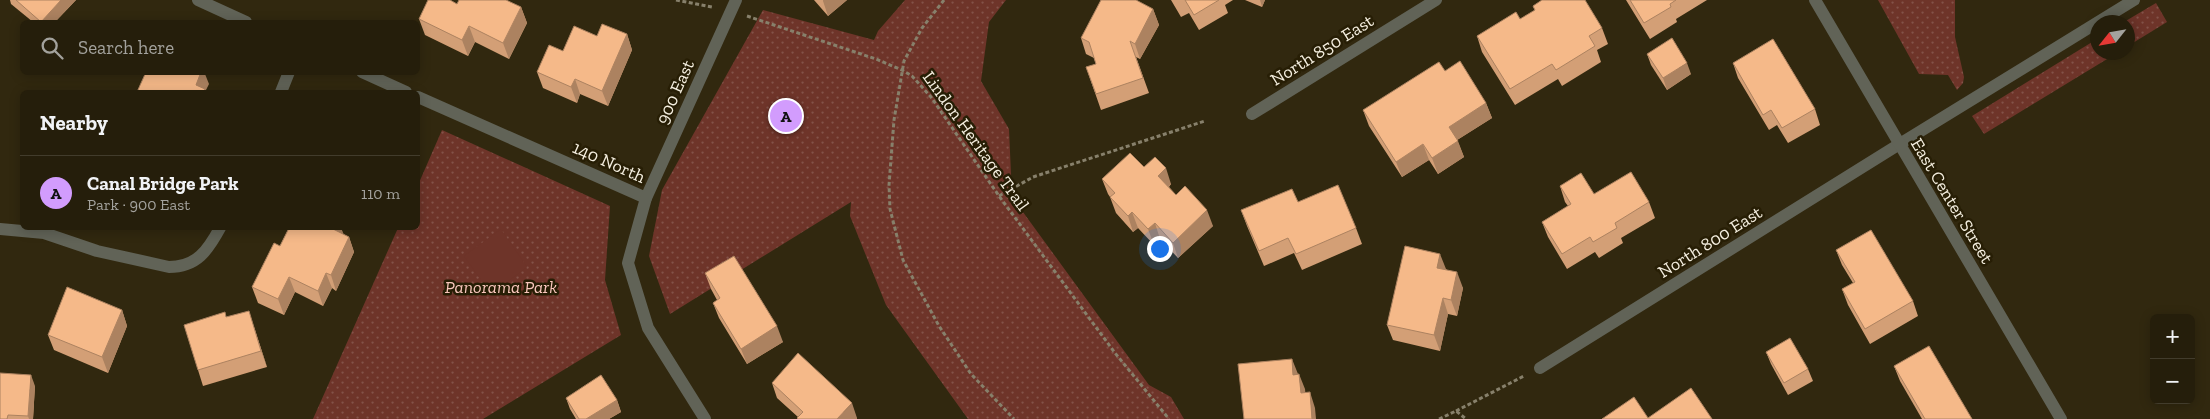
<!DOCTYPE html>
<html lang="en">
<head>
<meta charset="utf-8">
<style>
  :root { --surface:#251e0b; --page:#2d2714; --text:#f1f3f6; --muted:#a3a29d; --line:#423c2c; --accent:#d29cfd }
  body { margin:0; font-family:"Zilla Slab",serif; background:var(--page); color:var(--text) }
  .controls { position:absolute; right:15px; bottom:15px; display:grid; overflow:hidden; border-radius:8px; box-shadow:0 2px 12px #0003 }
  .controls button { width:45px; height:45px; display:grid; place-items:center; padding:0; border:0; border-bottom:1px solid var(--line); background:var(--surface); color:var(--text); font:25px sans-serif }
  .compass { position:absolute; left:2090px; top:15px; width:45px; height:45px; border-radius:50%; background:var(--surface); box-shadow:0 2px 12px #0003; rotate:239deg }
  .you { position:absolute; left:1159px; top:248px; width:18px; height:18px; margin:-12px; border:4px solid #fff; border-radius:50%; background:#1a73e8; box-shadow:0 0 0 8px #1a73e833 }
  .badge { display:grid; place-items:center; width:32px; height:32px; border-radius:50%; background:var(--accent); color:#111; font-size:16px; font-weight:700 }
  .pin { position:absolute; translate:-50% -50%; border:2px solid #fff; box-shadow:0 1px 5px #0006 }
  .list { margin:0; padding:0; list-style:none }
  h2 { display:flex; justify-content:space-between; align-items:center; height:65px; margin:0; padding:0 20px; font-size:21px }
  h2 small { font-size:16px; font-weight:400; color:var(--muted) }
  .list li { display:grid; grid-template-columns:32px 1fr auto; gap:15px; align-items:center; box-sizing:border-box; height:75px; padding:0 20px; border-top:1px solid var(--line) }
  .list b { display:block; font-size:19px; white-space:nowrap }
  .list p { margin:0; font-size:16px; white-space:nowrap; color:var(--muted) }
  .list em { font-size:16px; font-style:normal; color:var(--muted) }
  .icon { flex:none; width:28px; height:28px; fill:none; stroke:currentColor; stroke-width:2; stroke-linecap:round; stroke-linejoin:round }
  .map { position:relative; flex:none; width:2210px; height:419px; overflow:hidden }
  .search { position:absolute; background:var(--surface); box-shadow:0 2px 12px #0003; left:20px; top:20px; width:400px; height:55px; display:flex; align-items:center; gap:12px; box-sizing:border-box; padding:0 18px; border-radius:8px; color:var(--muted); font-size:19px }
  .panel { position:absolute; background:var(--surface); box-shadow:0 2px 12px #0003; left:20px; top:90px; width:400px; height:140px; border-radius:8px }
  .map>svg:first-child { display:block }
</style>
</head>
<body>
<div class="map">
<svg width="2210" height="419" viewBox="0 0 2210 419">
  <defs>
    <pattern id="grass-dots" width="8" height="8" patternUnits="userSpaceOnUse" patternTransform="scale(1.25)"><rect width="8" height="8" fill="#6e3429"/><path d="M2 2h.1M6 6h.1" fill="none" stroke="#835248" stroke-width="1.8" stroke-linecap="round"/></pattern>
  </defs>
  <rect width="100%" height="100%" fill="#31280f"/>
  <g fill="url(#grass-dots)">
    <polygon points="905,0 1006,0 989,22 981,81 1009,129 1012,197 1149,385 1171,397 1184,419 968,419 886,305 850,216 851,202 670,314 649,256 662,190 763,10 874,40 878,31"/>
    <polygon points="1878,0 1955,0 1955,37 1964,77 1963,83 1957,90 1948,75 1919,74"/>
    <polygon points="2156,3 2167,22 2128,46 2128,22 2124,22"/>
    <polygon points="2097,39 2098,52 2117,53 1984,134 1972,116"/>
    <polygon points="442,130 610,206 605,280 621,335 483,419 313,419 398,228 418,228 418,185"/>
  </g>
  <polygon fill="#6e3429" points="501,229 527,267 491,294 464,256"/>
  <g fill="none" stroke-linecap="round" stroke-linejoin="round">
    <g stroke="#87806b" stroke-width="3" stroke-dasharray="4 2.5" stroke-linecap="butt">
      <polyline points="676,0 712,7"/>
      <polyline points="944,0 922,28 904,61 894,120 889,185 890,209 903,260 939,326 971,374 1014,419"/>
      <polyline points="747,16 876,59 902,70 912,76 931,97 999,196 1115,353 1169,419"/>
      <polyline points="999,196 1033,177 1205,121"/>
      <polyline points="1456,411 1524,376"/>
      <polyline points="1439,419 1456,411 1466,419"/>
    </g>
    <polyline stroke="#616357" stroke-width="12" points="1898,145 2134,0"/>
    <g stroke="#616357" stroke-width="12">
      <polyline points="281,92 289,72"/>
      <polyline points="1252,114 1436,0"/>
      <path d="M0 229 44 233 97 251 169 267C197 267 208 250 220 228"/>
      <polyline points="1540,368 1898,145"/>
    </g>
    <g stroke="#616357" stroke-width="12">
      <polyline points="198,0 246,22"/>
      <polyline points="1815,0 2061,419"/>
      <polyline points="362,72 406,92"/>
      <polyline points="418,97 646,198"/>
      <polyline points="705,419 648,328 628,263 646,198 736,0"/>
    </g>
  </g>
  <g fill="#d39f76">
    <polygon points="10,0 76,0 55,22 33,22 11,4"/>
    <polygon points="814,0 847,0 828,16"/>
    <polygon points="1171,0 1233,0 1225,5 1228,13 1199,30 1189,13 1181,17"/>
    <polygon points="1245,0 1265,0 1262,7"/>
    <polygon points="1626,0 1707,0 1676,19 1677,22 1650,39"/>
    <polygon points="457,4 521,7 527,23 509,59 475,42 468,56 425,35 419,19"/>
    <polygon points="1533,6 1602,28 1608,44 1597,50 1601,62 1562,86 1558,79 1515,105 1482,52 1477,36 1520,19 1535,11"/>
    <polygon points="1153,9 1159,25 1140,59 1136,57 1149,93 1101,110 1086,67 1096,64 1094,58 1086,54 1081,38"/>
    <polygon points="627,34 632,50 608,106 580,94 577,103 543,88 537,72 563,51 597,36"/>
    <polygon points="1647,54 1691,74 1667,90 1651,65"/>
    <polygon points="1733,63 1815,109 1820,125 1788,143 1777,125 1769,130 1738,78"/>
    <polygon points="1445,71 1486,103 1492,118 1457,140 1464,157 1438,174 1429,160 1402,177 1369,126 1363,110"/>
    <polygon points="1144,167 1171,184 1169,187 1176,195 1213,226 1178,258 1160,239 1154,245 1138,228 1133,232 1116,213 1110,197 1108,194 1102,179"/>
    <polygon points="1560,186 1594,194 1649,202 1655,218 1621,238 1623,243 1599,258 1595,252 1567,269 1548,237 1542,222 1568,206 1565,202"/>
    <polygon points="1298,202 1356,228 1362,244 1302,270 1294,253 1264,266 1247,226 1241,210"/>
    <polygon points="289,228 341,228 343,234 349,237 354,252 336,291 332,288 323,306 295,292 284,315 258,303 252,287 280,246"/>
    <polygon points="1836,250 1913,301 1918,316 1870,344 1848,305 1842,289 1853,283 1842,265"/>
    <polygon points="1446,269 1463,288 1457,316 1448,314 1440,351 1393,340 1387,325"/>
    <polygon points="705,273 783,342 747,364 719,318 713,303 717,300 711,289"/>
    <polygon points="122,310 127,326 108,373 54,350 48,335"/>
    <polygon points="227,317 254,327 267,367 203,386 198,370"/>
    <polygon points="1766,352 1808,369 1813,381 1788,395 1771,364"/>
    <polygon points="1894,366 1972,419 1922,419 1900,381"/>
    <polygon points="772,383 857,418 857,419 797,419 798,417 777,398"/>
    <polygon points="35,386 33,419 0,419"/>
    <polygon points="566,398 617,400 621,412 609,419 576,419 570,409"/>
  </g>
  <g fill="#ac8260">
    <polygon points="61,0 76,0 55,22 41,22"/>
    <polygon points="823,0 847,0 828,16 823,1"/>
    <polygon points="1260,0 1265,0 1262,7"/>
    <polygon points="521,7 527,23 509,59 503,43"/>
    <polygon points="1153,9 1159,25 1140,59 1135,44"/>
    <polygon points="469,26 475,42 468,56 462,40"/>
    <polygon points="627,34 632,50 608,106 602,91"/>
    <polygon points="1687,63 1691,74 1667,90 1663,78"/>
    <polygon points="199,72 206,72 205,74 209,84 206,90 206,92 198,92 196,85"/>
    <polygon points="575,79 580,94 577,103 571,87"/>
    <polygon points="1486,103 1492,118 1454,142 1449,127"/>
    <polygon points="1458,141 1464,157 1438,174 1432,158"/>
    <polygon points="1423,144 1429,160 1402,177 1396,162"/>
    <polygon points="1166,168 1171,184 1164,191 1158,176"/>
    <polygon points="1207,210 1213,226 1178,258 1173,243"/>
    <polygon points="1132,212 1138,228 1133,232 1128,216"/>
    <polygon points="1155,223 1160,239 1154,245 1148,229"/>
    <polygon points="334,228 341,228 344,235 333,229"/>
    <polygon points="349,237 354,252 336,291 331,275"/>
    <polygon points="1440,254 1446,269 1442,284 1437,268"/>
    <polygon points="1457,272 1463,288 1457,316 1451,300"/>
    <polygon points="326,273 332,288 323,306 318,291"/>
    <polygon points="289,277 295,292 284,315 278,299"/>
    <polygon points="1443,298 1448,314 1440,351 1434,335"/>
    <polygon points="122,310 127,326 108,373 102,357"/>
    <polygon points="249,311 254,327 267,367 261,351"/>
    <polygon points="777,326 783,342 747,364 741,349"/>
    <polygon points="1292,359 1298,374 1293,375"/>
    <polygon points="1299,374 1305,389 1307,409 1301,393"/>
    <polygon points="31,375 35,386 33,419 29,419 28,416"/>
    <polygon points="1310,392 1315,408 1316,419 1312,419"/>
    <polygon points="617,400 621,412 609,419 586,419"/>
    <polygon points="852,403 857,418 857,419 837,419"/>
  </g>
  <g fill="#f5b989" stroke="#ac8260">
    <polygon points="16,0 61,0 41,22"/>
    <polygon points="428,0 450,0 457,4 459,0 506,0 521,7 503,43 469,26 462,40 419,19"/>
    <polygon points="1101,0 1136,0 1153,9 1135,44 1130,41 1143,78 1096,94 1086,67 1096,64 1089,42 1081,38"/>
    <polygon points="1185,0 1219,0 1194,15"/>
    <polygon points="1542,0 1585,0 1602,28 1589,36 1595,46 1556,70 1552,64 1510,89 1477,36 1516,12 1520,19 1535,10 1533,6"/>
    <polygon points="1630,0 1676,0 1670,4 1671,7 1644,23"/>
    <polygon points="602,24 627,34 602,91 575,79 571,87 537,72 549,45 563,51 574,26 597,36"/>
    <polygon points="1672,38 1687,63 1663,78 1647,54"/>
    <polygon points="1773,39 1815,109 1782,128 1771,110 1763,115 1733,63"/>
    <polygon points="1460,61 1486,103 1449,127 1458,141 1432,158 1423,144 1396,162 1363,110 1439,62 1445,71"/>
    <polygon points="146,72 201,72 196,85 205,89 204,92 137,92"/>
    <polygon points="1130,153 1144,167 1155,157 1166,168 1158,176 1176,195 1185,186 1207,210 1173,243 1155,223 1148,229 1132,212 1128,216 1110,197 1115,193 1102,179"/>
    <polygon points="1631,172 1649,202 1615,223 1617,228 1593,242 1590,237 1562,254 1542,222 1571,204 1560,186 1581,173 1594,194"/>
    <polygon points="1338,185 1356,228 1296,254 1288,238 1259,251 1241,210 1292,189 1298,202"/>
    <polygon points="289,228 334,228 333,229 349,237 331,275 326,273 318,291 289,277 278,299 252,287 274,243 280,246"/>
    <polygon points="1871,230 1913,301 1865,329 1842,289 1855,282 1836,250"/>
    <polygon points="1405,246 1440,254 1437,268 1457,272 1451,300 1443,298 1434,335 1387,325"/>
    <polygon points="734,256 777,326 741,349 713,303 720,298 705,273"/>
    <polygon points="67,287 122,310 102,357 48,335"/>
    <polygon points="249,311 261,351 198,370 184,325 225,312 226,317"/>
    <polygon points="1790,338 1808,369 1784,383 1766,352"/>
    <polygon points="1929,346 1972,419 1925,419 1894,366"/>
    <polygon points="798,353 852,403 837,419 798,419 797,418 803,412 772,383"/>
    <polygon points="1292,359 1293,375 1299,374 1301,393 1310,392 1312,419 1244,419 1238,364"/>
    <polygon points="0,373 31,375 28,416 8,415 7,419 0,419"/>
    <polygon points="601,375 617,400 586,419 579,419 566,398"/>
    <polygon points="1691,388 1712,419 1602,419 1634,397 1648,418"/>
  </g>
  <g text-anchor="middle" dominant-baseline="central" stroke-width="5" stroke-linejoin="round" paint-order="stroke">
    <g font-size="18" fill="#f5efe0" stroke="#271e05">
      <text transform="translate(1322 50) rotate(-32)">North 850 East</text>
      <text transform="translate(675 92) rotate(-66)">900 East</text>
      <text transform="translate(976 141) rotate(54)">Lindon Heritage Trail</text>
      <text transform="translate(609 162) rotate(24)">140 North</text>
      <text transform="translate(1952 201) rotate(59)">East Center Street</text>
      <text transform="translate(1710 242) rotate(-32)">North 800 East</text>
    </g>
    <g font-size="18" font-style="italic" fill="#f9c7bd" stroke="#271e05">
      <text x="501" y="287">Panorama Park</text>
    </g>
  </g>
</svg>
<div class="controls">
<button>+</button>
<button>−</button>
</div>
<svg class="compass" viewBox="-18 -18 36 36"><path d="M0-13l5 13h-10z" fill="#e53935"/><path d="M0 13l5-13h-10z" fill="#a3a29d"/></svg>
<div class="you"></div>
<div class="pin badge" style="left:786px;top:116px">A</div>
<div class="search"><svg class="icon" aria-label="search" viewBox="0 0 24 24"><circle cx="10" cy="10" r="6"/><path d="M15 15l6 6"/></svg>Search here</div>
<section class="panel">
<h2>Nearby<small></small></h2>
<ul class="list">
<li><span class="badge">A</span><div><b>Canal Bridge Park</b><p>Park · 900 East</p></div><em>110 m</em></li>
</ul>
</section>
</div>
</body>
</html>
